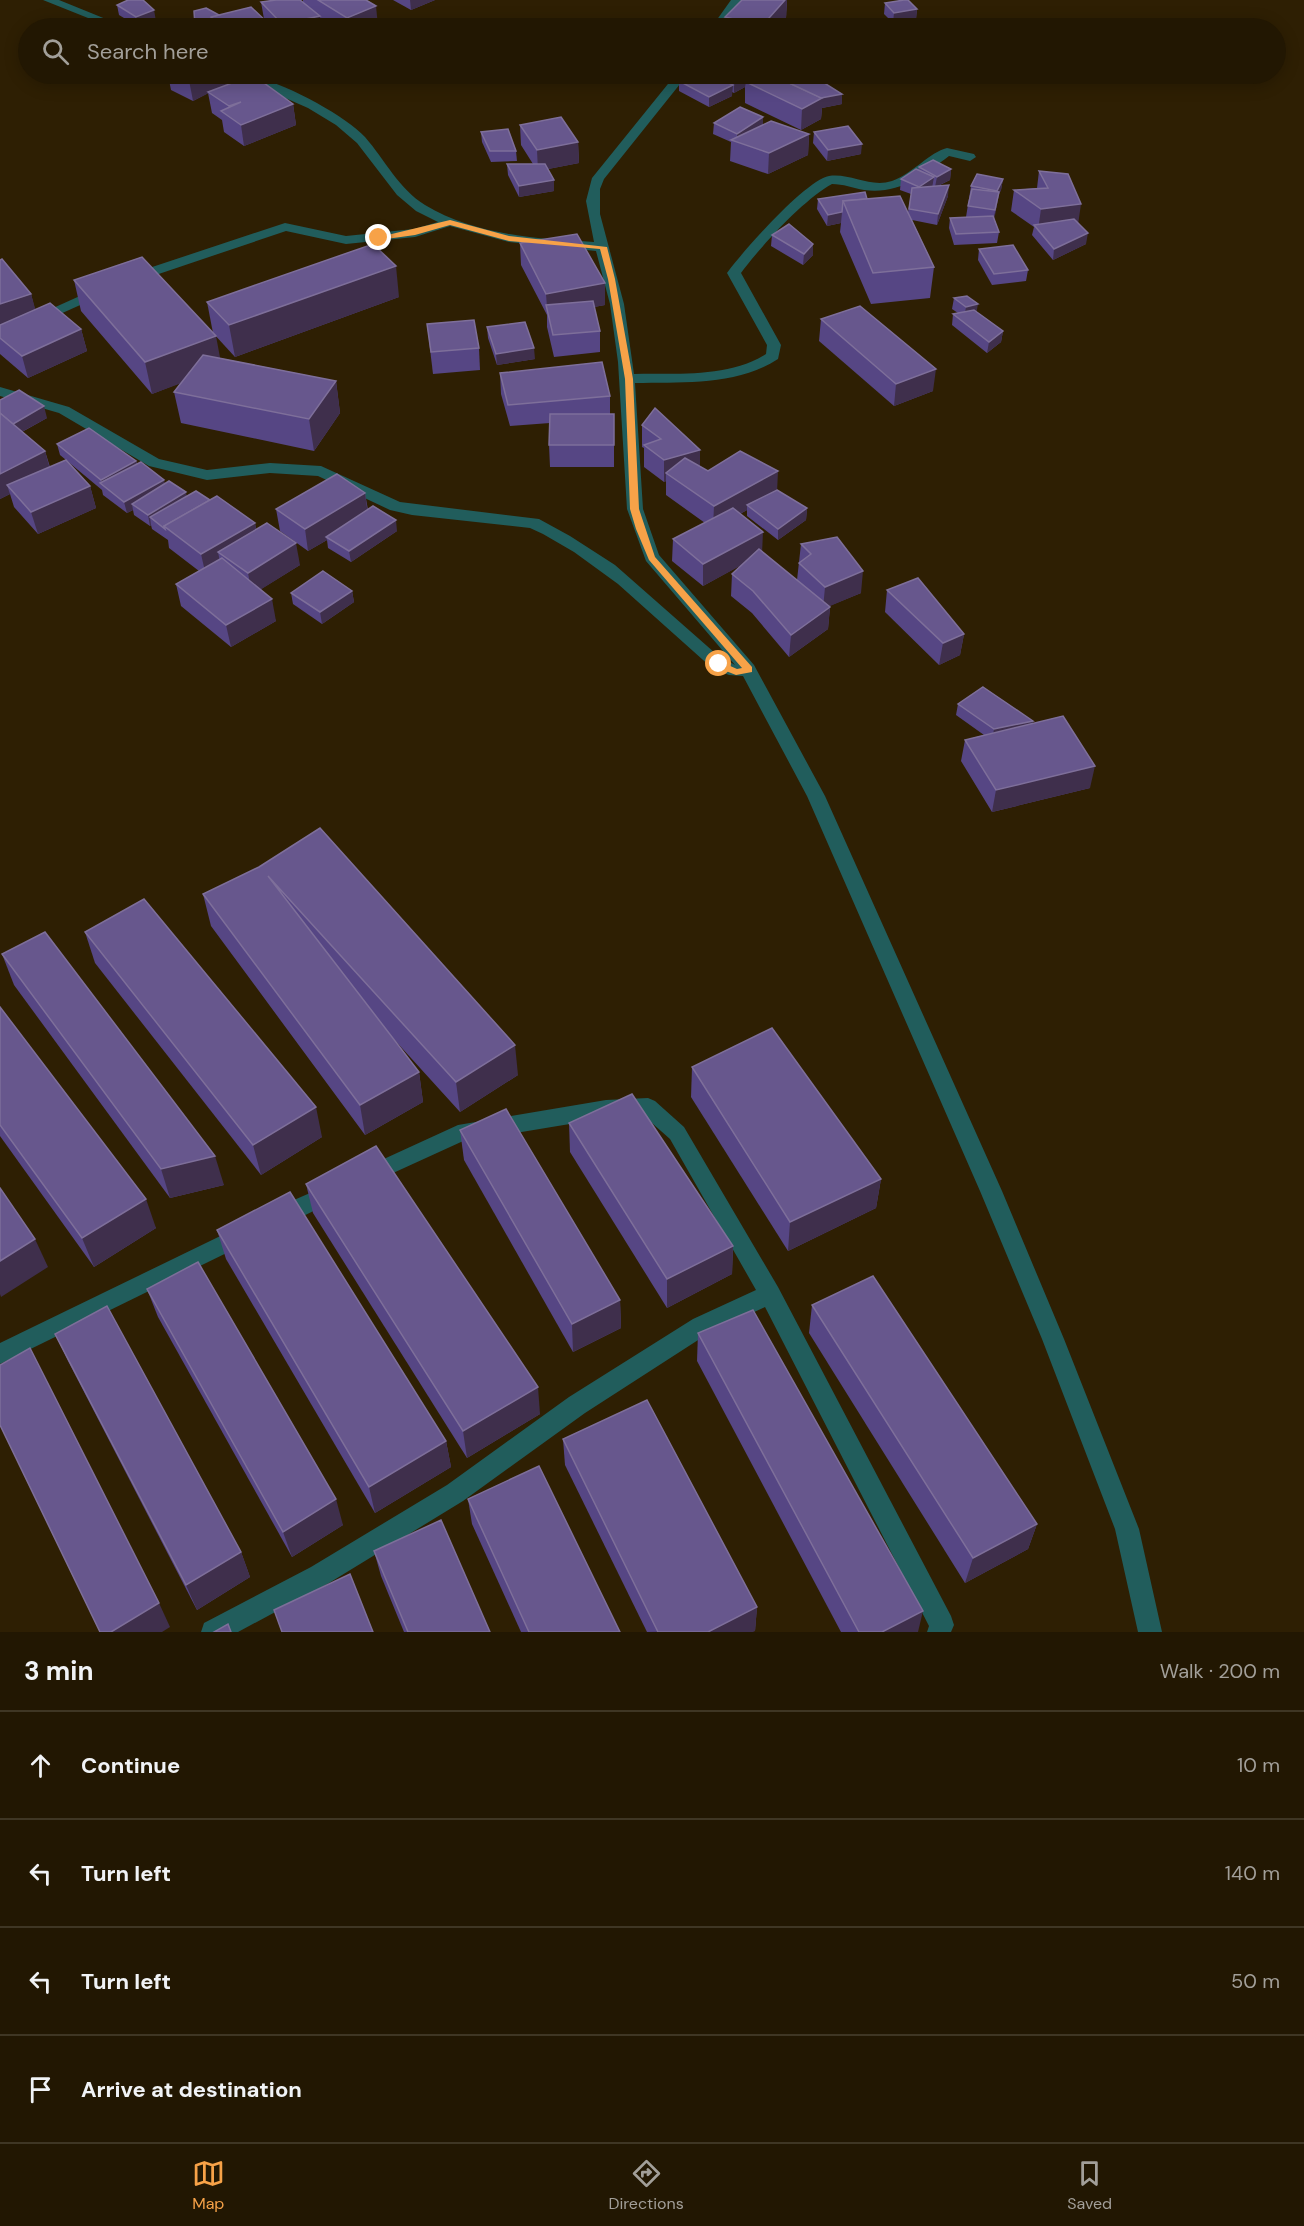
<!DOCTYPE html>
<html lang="en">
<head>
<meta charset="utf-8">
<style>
  :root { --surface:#221702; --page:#2a200c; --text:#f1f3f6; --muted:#a29f99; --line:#3f3624; --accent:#f7a248 }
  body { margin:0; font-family:"DM Sans",sans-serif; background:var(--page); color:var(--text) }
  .stop { position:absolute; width:18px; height:18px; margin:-14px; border:4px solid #f7a248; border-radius:50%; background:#fff }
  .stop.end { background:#f7a248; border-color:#fff; box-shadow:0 2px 6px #0008 }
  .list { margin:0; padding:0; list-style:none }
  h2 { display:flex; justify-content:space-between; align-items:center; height:78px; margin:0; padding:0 24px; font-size:26px }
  h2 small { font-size:20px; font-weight:400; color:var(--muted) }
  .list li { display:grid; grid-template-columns:39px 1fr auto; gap:18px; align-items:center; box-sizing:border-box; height:108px; padding:0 24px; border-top:2px solid var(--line) }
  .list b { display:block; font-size:22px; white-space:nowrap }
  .list em { font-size:20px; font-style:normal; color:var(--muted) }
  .icon { flex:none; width:33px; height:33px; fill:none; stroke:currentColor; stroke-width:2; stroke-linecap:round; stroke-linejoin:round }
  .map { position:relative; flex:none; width:1304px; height:1632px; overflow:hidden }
  .search { position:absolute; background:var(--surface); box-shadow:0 3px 15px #0003; left:18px; right:18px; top:18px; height:66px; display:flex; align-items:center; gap:15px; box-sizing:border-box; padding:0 21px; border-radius:33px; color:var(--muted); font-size:22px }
  .sheet { height:510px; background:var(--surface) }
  nav { display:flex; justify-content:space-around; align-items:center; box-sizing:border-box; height:84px; border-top:2px solid var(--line); background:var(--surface); font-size:16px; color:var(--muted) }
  nav a { display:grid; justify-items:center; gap:3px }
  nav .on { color:var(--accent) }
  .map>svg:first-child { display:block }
</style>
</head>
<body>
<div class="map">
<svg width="1304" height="1632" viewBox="0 0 1304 1632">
  <rect width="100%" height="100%" fill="#2e1f03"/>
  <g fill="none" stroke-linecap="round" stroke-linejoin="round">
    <g fill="#215d5c" fill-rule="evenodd">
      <polygon points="648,1098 655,1101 684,1127 778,1287 951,1616 954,1625 951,1632 927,1632 929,1626 765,1307 709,1333 585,1413 463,1501 329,1583 238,1632 201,1632 204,1623 311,1567 447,1485 569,1397 693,1319 756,1290 670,1139 644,1116 606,1118 461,1142 369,1184 362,1181 359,1175 362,1169 458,1125 606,1100"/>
      <polygon points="333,1183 340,1186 344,1192 340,1198 287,1224 279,1226 271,1224 268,1217 271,1210"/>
      <polygon points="243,1225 251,1227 254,1234 251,1241 0,1364 0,1343"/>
    </g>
    <g fill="#215d5c" fill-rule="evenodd">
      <polygon points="43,0 59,0 128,28 113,28"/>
      <polygon points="731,0 743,0 722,28 711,28"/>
      <path d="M231 74C263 70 343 113 365 137 385 160 399 189 425 205 475 235 537 239 594 242L586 201 592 178 676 74H688L604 179 600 189V214L624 304 634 374C677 373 728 378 766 354L767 345 727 273C742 252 806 180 829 176 851 173 870 188 892 181 912 174 930 152 947 148L974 154 976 157 970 161 949 156C924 175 898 195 864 190 853 188 843 184 832 184 803 200 761 246 741 273L781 345 778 359C736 386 683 382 635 383L643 509 659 555 754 665 825 796 1002 1191 1064 1339 1139 1529 1162 1632H1138L1115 1529 1042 1339 980 1191 807 796 743 676 729 675 712 668 618 584 574 552 543 534 530 528 412 515 390 510 318 476 270 473 207 480 149 466 59 413 0 396V387L69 407 159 459 207 470 270 463 321 466 400 502 539 519 570 536 615 565 715 653 735 665 646 561 627 509 618 362 610 304 596 251 509 242 450 226 415 237 346 244 286 231 138 281H128L126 278 128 275 285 223 346 236 414 229 438 222 416 211 397 195 357 143 336 125 308 108Z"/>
      <polygon points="102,286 109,290 107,293 0,341 0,332"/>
    </g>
  </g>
  <g fill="#564684">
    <polygon points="274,0 300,0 303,3 303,0 366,0 378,26 373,28 334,28 320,20 321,28 271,28 269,27 269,28 196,28 194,11 219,15 264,19 261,2"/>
    <polygon points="393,0 435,0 411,10"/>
    <polygon points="742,0 787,0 786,18 777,28 725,28 725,17"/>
    <polygon points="885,3 917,9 916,19 893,23 884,14"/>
    <polygon points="117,5 156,21 139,27 119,15"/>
    <polygon points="155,74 236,74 237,79 218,88 293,104 296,125 244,146 224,132 222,120 212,113 208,93 193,101 171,90 169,80"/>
    <polygon points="694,74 743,74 748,76 748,81 759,75 757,74 804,74 804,76 842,104 822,108 821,119 801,130 745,103 745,87 734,93 732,92 732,96 709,107 679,91 679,81"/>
    <polygon points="714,123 763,125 809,134 808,155 768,174 730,161 731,142 713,134"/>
    <polygon points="520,125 578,142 579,163 548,169 554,191 519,197 508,175 507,164 533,164 521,145"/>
    <polygon points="481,132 516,151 517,161 491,162 482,142"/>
    <polygon points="814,132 861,154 827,161 813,143"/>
    <polygon points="919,167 951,169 950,180 938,186 948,196 937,225 912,220 934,267 930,298 871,304 840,232 841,223 827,226 817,209 818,199 867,199 908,212 911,194 900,190 901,179 918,170"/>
    <polygon points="1039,171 1078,223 1086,244 1053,260 1032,235 1034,227 1011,211 1014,190 1037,188"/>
    <polygon points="1003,179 1001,190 999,194 994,218 999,232 997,243 954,245 949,228 950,218 966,217 971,186"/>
    <polygon points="772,235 813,244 813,255 803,265 771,246"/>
    <polygon points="520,243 605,305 594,307 600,331 600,352 554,357 547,327 547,315 521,265"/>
    <polygon points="979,249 1028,270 1026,281 992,285 978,260"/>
    <polygon points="0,260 31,294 35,310 81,329 87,351 28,378 0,354"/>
    <polygon points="74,280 220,358 336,381 340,413 314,451 181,423 174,392 180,383 152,394 81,311"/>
    <polygon points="399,297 235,357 213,333 207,302"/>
    <polygon points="954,298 977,312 1003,331 1001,342 987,353 952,325 953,314 958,313 952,309"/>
    <polygon points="821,319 933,391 894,406 819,341"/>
    <polygon points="427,324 479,348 480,370 433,374"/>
    <polygon points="487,327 535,359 497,365 488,338"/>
    <polygon points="500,373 610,396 610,414 614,414 614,467 550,467 549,445 550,423 510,426 501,394"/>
    <polygon points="0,400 47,418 22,432 45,451 50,467 90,486 96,508 38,534 14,507 10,494 0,499"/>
    <polygon points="642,425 700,450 700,466 708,471 777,490 807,508 806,520 778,540 747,516 747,510 740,514 762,552 797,580 801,544 861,593 829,606 830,607 828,629 789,657 752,613 731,596 732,574 741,565 703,586 672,561 673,539 705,523 666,495 666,481 664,482 644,467 644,448 642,447"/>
    <polygon points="57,444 136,461 137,464 165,484 187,496 210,500 255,523 256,529 300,565 261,589 276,621 231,647 181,606 176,584 199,571 169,548 168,540 152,529 151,525 150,526 134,515 133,510 127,513 103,495 102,490 60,455"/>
    <polygon points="365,493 368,510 397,531 351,562 328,548 327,540 308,551 280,531 276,509"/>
    <polygon points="887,590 964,634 960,655 939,665 885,612"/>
    <polygon points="352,591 354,602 322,624 293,604 291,593"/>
    <polygon points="958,704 1033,721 1032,724 1090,788 992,812 961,761 965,740 984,735 956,715"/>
    <polygon points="259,867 518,1075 460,1112 391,1036 419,1072 423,1102 365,1135 211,926 203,894"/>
    <polygon points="85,932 322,1137 261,1175 95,963"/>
    <polygon points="2,954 224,1185 170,1198 14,985"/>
    <polygon points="0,1007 156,1228 94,1267 0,1136"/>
    <polygon points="692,1067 881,1179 876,1208 788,1251 691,1097"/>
    <polygon points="569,1123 733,1246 732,1274 667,1308 570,1152"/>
    <polygon points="460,1130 620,1300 621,1328 573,1352 464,1160"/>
    <polygon points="306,1184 540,1414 467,1458 313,1213"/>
    <polygon points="217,1230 446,1441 451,1467 375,1513 226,1259"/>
    <polygon points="147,1289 343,1525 292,1557 158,1317"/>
    <polygon points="812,1305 1037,1524 1028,1549 965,1583 809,1333"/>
    <polygon points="698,1333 918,1632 841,1632 697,1361"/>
    <polygon points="55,1334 241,1552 250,1577 197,1610 68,1361"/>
    <polygon points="563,1439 757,1607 755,1631 647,1632 565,1465"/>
    <polygon points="468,1499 620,1632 521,1632 472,1524"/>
    <polygon points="374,1551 490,1632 404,1632 381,1576"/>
  </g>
  <g fill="#3f2f4c">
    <polygon points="410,0 435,0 411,10"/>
    <polygon points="785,0 787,0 786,18 777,28 762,28 762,26"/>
    <polygon points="376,6 378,26 373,28 348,28 347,18"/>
    <polygon points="917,9 916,19 893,23 894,13"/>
    <polygon points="154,10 156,21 139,27 136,17"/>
    <polygon points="320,16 321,28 283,28 282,24"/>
    <polygon points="212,22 213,28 196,28 195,26"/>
    <polygon points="268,23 269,28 249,28"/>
    <polygon points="203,74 236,74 237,79 193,101 189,80"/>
    <polygon points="786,74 804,74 804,76 786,83"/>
    <polygon points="748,76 747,83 746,82 745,87 734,93 734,83"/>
    <polygon points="733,85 732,96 709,107 709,97"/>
    <polygon points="842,94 842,104 822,108 821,119 801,130 802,109 810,100"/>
    <polygon points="293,104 296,125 244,146 241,125"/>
    <polygon points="763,117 763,128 737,142 737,134"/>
    <polygon points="809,134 808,155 768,174 769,153"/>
    <polygon points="578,142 579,163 538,171 537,150"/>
    <polygon points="862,144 861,154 827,161 828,150"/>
    <polygon points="951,169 950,180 935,187 937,177"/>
    <polygon points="934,177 932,188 918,197 919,187"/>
    <polygon points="1003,179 1001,190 999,194 994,221 997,191"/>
    <polygon points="554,180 554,191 519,197 519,186"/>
    <polygon points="949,185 948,196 937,225 938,214"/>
    <polygon points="1081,204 1078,225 1038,230 1041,209"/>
    <polygon points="842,212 841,223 827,226 828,215"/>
    <polygon points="1088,233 1086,244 1053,260 1054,249"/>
    <polygon points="813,244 813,255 803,265 804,254"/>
    <polygon points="396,266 399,297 235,357 229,325"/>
    <polygon points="605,283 605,305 549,315 547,307 546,294"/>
    <polygon points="31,294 37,315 0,328 0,304"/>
    <polygon points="978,304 976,315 964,318 966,307"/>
    <polygon points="81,329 87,351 28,378 22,356"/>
    <polygon points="1003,331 1001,342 987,353 989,342"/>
    <polygon points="216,336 222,368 152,394 145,362"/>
    <polygon points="534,348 535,359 497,365 496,354"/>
    <polygon points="936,369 933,391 894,406 896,384"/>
    <polygon points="336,381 340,413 314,451 309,419"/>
    <polygon points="44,406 47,418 16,435 13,424"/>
    <polygon points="700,450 700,472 666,473 666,481 664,482 664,460"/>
    <polygon points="45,451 51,473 7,485 10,494 0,499 0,474"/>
    <polygon points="136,461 138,472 102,485 101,480"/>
    <polygon points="778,471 777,493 747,505 747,510 713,528 714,506"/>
    <polygon points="164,480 167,491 132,504 133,510 127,513 124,502"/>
    <polygon points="90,486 96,508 38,534 31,512"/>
    <polygon points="186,492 188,503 150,517 151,525 150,526 148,515"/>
    <polygon points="365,493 368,515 326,537 327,540 308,551 305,529"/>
    <polygon points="807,508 806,520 778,540 778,529"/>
    <polygon points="396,520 397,531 351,562 349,551"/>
    <polygon points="255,523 259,545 218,552 221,567 206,576 201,554"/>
    <polygon points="763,532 762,554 703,586 703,564"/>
    <polygon points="296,543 300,565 252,595 248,573"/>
    <polygon points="863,571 861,593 823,609 825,587"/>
    <polygon points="352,591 354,602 322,624 320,612"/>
    <polygon points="272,599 276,621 231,647 226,625"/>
    <polygon points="830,607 828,629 789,657 791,635"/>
    <polygon points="964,634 960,655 939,665 943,643"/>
    <polygon points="1033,721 1030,732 992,740 994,729"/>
    <polygon points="1095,766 1090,788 992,812 996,790"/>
    <polygon points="515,1045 518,1075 460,1112 456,1082"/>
    <polygon points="419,1072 423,1102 365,1135 360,1105"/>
    <polygon points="316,1107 322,1137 261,1175 253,1145"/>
    <polygon points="215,1156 224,1185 170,1198 161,1169"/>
    <polygon points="881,1179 876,1208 788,1251 790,1222"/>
    <polygon points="146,1199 156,1228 94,1267 82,1238"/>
    <polygon points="35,1239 48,1267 1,1297 0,1294 0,1261"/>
    <polygon points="733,1246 732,1274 667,1308 667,1279"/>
    <polygon points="620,1300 621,1328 573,1352 572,1324"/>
    <polygon points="538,1387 540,1414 467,1458 463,1431"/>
    <polygon points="446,1441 451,1467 375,1513 369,1487"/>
    <polygon points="336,1499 343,1525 292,1557 283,1532"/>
    <polygon points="1037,1524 1028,1549 965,1583 973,1558"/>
    <polygon points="241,1552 250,1577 197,1610 186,1585"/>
    <polygon points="159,1603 170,1627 162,1632 111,1632"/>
    <polygon points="757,1607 755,1631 753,1632 708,1632"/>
    <polygon points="923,1611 918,1632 882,1632"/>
  </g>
  <g fill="#67578d" stroke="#7e6f9a" stroke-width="1.5">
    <polygon points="128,0 143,0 154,10 136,17 117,5"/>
    <polygon points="276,0 300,0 320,16 282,24 261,2"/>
    <polygon points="318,0 366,0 376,6 347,18"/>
    <polygon points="742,0 785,0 762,26 725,17"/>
    <polygon points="904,0 908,0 917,9 894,13 885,3"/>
    <polygon points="251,7 268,23 249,28 222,28 211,17"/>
    <polygon points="206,8 219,15 211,17 212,22 195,26 194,11"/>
    <polygon points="176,74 203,74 189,80"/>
    <polygon points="694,74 709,74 733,85 709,97 679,81"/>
    <polygon points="715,74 743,74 748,76 734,83"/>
    <polygon points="762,74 770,74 822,98 802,109 746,82"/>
    <polygon points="810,74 842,94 821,98 787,82"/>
    <polygon points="253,75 293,104 241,125 221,111 241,102 229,106 208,92"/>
    <polygon points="740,107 763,117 737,134 714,123"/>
    <polygon points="561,117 578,142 537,150 520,125"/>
    <polygon points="771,121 809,134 769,153 731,140"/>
    <polygon points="848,126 862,144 828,150 814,132"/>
    <polygon points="508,129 516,151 490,151 481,132"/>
    <polygon points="933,160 951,169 937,177 919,167"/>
    <polygon points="507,164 545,164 554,180 519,186"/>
    <polygon points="916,169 934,177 919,187 901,179"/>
    <polygon points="1039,171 1068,174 1081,204 1041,209 1014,190 1048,188"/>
    <polygon points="977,174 1003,179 997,191 971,186"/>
    <polygon points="949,185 938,214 909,209 912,188"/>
    <polygon points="972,189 999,192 995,210 968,206"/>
    <polygon points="865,192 867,199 843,201 842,212 828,215 818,199"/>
    <polygon points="900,196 934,267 873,273 843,201"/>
    <polygon points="993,216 999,232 956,234 950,218"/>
    <polygon points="1074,219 1088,233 1054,249 1034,225"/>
    <polygon points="789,224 813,244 804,254 772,235"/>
    <polygon points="577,234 605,283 546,294 520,243"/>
    <polygon points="373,244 396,266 229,325 207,302"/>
    <polygon points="1013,245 1028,270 994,274 979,249"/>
    <polygon points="142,257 216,336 145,362 74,280"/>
    <polygon points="2,259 31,294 0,304 0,260"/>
    <polygon points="967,296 978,304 966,307 954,298"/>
    <polygon points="593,301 600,331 553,335 546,305"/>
    <polygon points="50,303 81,329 22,356 0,338 0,325"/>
    <polygon points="860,306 936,369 896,384 821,319"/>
    <polygon points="974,310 1003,331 989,342 953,314"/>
    <polygon points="474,320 479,348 431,352 427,324"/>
    <polygon points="525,322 534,348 496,354 487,327"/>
    <polygon points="203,355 336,381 309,419 174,392"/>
    <polygon points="602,362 610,396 508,405 500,373"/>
    <polygon points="19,390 44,406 13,424 0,413 0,400"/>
    <polygon points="655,408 700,450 664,460 644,445 661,439 642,425"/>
    <polygon points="0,413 45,451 0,474"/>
    <polygon points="550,414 614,414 614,445 549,445"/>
    <polygon points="89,428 136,461 101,480 57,444"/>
    <polygon points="740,451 778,471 714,506 666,473 685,458 708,471"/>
    <polygon points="66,460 90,486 31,512 7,485"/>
    <polygon points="141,462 164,480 124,502 100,483"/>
    <polygon points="337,474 365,493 305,529 276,509"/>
    <polygon points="169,481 186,492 148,515 132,504"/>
    <polygon points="777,490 807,508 778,529 747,505"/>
    <polygon points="196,491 210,500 164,526 165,529 150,517"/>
    <polygon points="217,496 255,523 201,554 164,526"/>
    <polygon points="373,506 396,520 349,551 326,537"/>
    <polygon points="733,508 763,532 703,564 673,539"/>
    <polygon points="267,523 296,543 248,573 218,552"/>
    <polygon points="837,537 863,571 825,587 799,563 811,554 801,544"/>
    <polygon points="759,549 830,607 791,635 753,591 732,574"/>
    <polygon points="222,558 272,599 226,625 176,584"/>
    <polygon points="323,571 352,591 320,612 291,593"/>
    <polygon points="918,578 964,634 943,643 887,590"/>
    <polygon points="983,687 1033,721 994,729 958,704"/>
    <polygon points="1063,716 1095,766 996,790 965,740"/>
    <polygon points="320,828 515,1045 456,1082 268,876 419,1072 360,1105 203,894 259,867"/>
    <polygon points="144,899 316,1107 253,1145 85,932"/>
    <polygon points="45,932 215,1156 161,1169 2,954"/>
    <polygon points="0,1007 146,1199 82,1238 0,1125"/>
    <polygon points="772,1028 881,1179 790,1222 692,1067"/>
    <polygon points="632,1094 733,1246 667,1279 569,1123"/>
    <polygon points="506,1109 620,1300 572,1324 460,1130"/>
    <polygon points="376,1146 538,1387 463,1431 306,1184"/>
    <polygon points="0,1188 35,1239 0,1261"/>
    <polygon points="290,1192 446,1441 369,1487 217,1230"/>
    <polygon points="198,1262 336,1499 283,1532 147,1289"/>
    <polygon points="873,1276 1037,1524 973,1558 812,1305"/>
    <polygon points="107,1306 241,1552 186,1585 55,1334"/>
    <polygon points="753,1310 923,1611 882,1632 859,1632 698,1333"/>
    <polygon points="30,1348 159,1603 111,1632 100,1632 0,1425 0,1365"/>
    <polygon points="647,1400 757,1607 708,1632 658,1632 563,1439"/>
    <polygon points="539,1466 620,1632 529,1632 468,1499"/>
    <polygon points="441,1520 490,1632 408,1632 374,1551"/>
    <polygon points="350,1574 373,1632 282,1632 274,1610"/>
    <polygon points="228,1624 231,1632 214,1632"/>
  </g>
  <polygon fill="#f7a248" points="450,220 509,236 607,247 615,279 633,379 639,509 655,557 752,667 752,672 736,675 716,667 714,664 719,661 737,669 742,668 649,560 636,529 630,509 625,379 608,279 600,249 509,241 450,225 415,235 379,240 375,238"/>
</svg>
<div class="stop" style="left:719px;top:664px"></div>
<div class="stop end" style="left:379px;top:238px"></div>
<div class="search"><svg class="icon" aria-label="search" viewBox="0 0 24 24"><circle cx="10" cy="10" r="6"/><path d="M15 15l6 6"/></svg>Search here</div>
</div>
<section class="sheet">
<h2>3 min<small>Walk · 200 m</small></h2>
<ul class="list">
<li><svg class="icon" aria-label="ahead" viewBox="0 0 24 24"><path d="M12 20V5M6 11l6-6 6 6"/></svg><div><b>Continue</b></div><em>10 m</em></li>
<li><svg class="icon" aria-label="left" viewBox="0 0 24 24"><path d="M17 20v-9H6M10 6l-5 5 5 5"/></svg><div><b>Turn left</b></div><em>140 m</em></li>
<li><svg class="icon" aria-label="left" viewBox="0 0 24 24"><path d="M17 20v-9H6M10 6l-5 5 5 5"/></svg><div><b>Turn left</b></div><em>50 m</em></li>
<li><svg class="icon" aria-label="arrive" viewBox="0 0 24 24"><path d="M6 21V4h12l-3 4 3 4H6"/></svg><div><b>Arrive at destination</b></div></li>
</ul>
</section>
<nav>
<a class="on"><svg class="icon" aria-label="map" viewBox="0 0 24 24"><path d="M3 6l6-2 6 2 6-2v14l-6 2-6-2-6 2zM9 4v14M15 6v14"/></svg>Map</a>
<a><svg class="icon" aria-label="directions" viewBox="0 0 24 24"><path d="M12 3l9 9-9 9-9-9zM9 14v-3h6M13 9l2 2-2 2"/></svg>Directions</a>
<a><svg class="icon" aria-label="saved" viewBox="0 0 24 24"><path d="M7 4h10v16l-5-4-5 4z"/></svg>Saved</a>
</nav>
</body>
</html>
